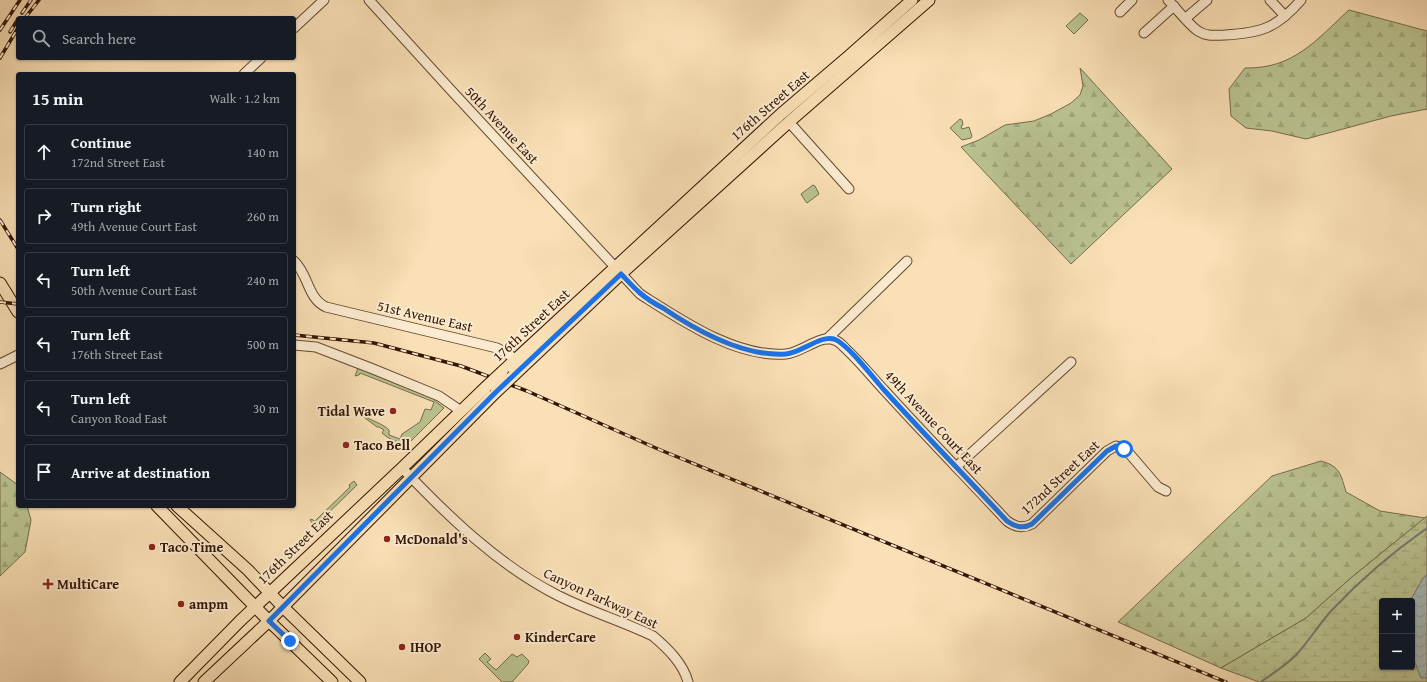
<!DOCTYPE html>
<html lang="en">
<head>
<meta charset="utf-8">
<style>
  :root { --surface:#171b24; --page:#242831; --text:#f1f3f6; --muted:#9ea1a6; --line:#363941 }
  body { margin:0; font-family:"Gentium Book Plus",serif; background:var(--page); color:var(--text) }
  .controls { position:absolute; right:12px; bottom:12px; display:grid; overflow:hidden; border-radius:4px; box-shadow:0 1px 3px #0004 }
  .controls button { width:36px; height:36px; display:grid; place-items:center; padding:0; border:0; border-bottom:1px solid var(--line); background:var(--surface); color:var(--text); font:20px sans-serif }
  .stop { position:absolute; width:12px; height:12px; margin:-9px; border:3px solid #1a73e8; border-radius:50%; background:#fff }
  .stop.end { background:#1a73e8; border-color:#fff; box-shadow:0 1px 4px #0008 }
  .list { margin:0; padding:0; list-style:none }
  h2 { display:flex; justify-content:space-between; align-items:center; height:52px; margin:0; padding:0 16px; font-size:17px }
  h2 small { font-size:13px; font-weight:400; color:var(--muted) }
  .list li { display:grid; grid-template-columns:26px 1fr auto; gap:12px; align-items:center; box-sizing:border-box; height:56px; margin:0 8px 8px; padding:0 8px; border:1px solid var(--line); border-radius:4px }
  .list b { display:block; font-size:15px; white-space:nowrap }
  .list p { margin:0; font-size:13px; white-space:nowrap; color:var(--muted) }
  .list em { font-size:13px; font-style:normal; color:var(--muted) }
  .icon { flex:none; width:22px; height:22px; fill:none; stroke:currentColor; stroke-width:2; stroke-linecap:round; stroke-linejoin:round }
  .map { position:relative; flex:none; width:1427px; height:682px; overflow:hidden }
  .search { position:absolute; background:var(--surface); box-shadow:0 1px 3px #0004; left:16px; top:16px; width:280px; height:44px; display:flex; align-items:center; gap:10px; box-sizing:border-box; padding:0 14px; border-radius:4px; color:var(--muted); font-size:15px }
  .panel { position:absolute; background:var(--surface); box-shadow:0 1px 3px #0004; left:16px; top:72px; width:280px; height:436px; border-radius:4px }
  .map>svg:first-child { display:block }
</style>
</head>
<body>
<div class="map">
<svg width="1427" height="682" viewBox="0 0 1427 682">
  <defs>
    <pattern id="forest-firs" width="22" height="20" patternUnits="userSpaceOnUse"><rect width="22" height="20" fill="#bac391"/><path d="M5 1l3.5 6h-7zM16 11l3.5 6h-7z" fill="#a0a77b"/></pattern>
    <pattern id="wetland-marsh" width="20" height="14" patternUnits="userSpaceOnUse"><rect width="20" height="14" fill="#bac391"/><path d="M1 5h8M5 5V1M11 12h8M15 12V8" fill="none" stroke="#a0a77b"/></pattern>
    <pattern id="water-waves" width="16" height="10" patternUnits="userSpaceOnUse"><rect width="16" height="10" fill="#a4baba"/><path d="M0 5q4-4 8 0t8 0" fill="none" stroke="#8e9f9e"/></pattern>
  </defs>
  <rect width="100%" height="100%" fill="#fae0b6"/>
  <filter id="stains"><feTurbulence type="fractalNoise" baseFrequency=".005" numOctaves="4"/><feColorMatrix values="0 0 0 0 .2 0 0 0 0 .09 0 0 0 0 .02 0 0 0 .5 -.17"/></filter>
  <radialGradient id="worn" r=".72"><stop offset=".6" stop-color="#630" stop-opacity="0"/><stop offset="1" stop-color="#630" stop-opacity=".3"/></radialGradient>
  <g fill="#bac391" stroke="#766c4a">
    <polygon points="1080,13 1088,20 1074,34 1066,26"/>
    <polygon points="960,119 962,120 963,125 961,126 962,129 969,127 972,136 971,138 962,140 950,128"/>
    <polygon points="813,185 815,186 819,194 807,203 806,202 801,194"/>
    <path d="M358 368 434 399 435 401 444 408 410 442C399 444 390 440 382 433L384 430 379 427H377L361 415H363C371 421 382 423 389 430V435L400 439 402 434 420 422 425 409 431 410 434 402 360 373 359 375 355 376Z"/>
    <polygon points="354,481 357,485 315,526 310,520 311,519 315,521 350,487 349,485"/>
    <polygon points="485,653 491,659 487,662 496,670 512,654 517,657 522,654 529,661 528,664 512,682 502,682 479,659"/>
  </g>
  <g fill="url(#forest-firs)" stroke="#766c4a">
    <path d="M1349 10 1427 31V109L1391 116 1306 139 1272 131 1246 128 1231 116 1229 89 1245 68C1294 69 1316 40 1349 10Z"/>
    <polygon points="1080,68 1172,169 1071,264 961,147 979,140 1005,125 1034,121 1051,114 1071,103 1080,95 1083,86"/>
    <path d="M1321 461C1340 466 1341 475 1346 492L1380 511 1425 518 1352 577 1306 618 1221 668 1118 622 1272 476Z"/>
    <polygon points="0,472 18,485 18,506 27,506 31,520 25,552 0,576"/>
  </g>
  <path fill="url(#wetland-marsh)" stroke="#766c4a" fill-rule="evenodd" d="M1427 516V682H1259L1221 668 1306 618 1352 577ZM1382 601H1412V667H1382Z"/>
  <polygon fill="url(#water-waves)" stroke="#777870" points="1427,575 1427,678 1421,678 1412,655 1412,601 1410,601 1423,578"/>
  <g fill="none" stroke-linecap="round" stroke-linejoin="round">
    <path stroke="#777870" stroke-width="2" d="M1262 681C1274 673 1286 665 1296 655 1309 641 1319 624 1332 610 1361 579 1393 552 1427 528"/>
    <g stroke="#65482f" stroke-width="11">
      <g id="minor">
        <path d="M369 0 449 88 640 294C681 320 736 358 786 354 801 353 821 334 834 340 839 341 843 346 846 349 860 362 872 377 885 391 925 435 967 478 1007 521 1015 527 1023 529 1032 524L1107 451 1116 446 1124 449 1128 452 1158 487 1166 491"/>
        <path d="M1168 0C1177 9 1189 25 1198 31 1207 37 1216 35 1225 35 1261 33 1277 28 1301 0"/>
        <polyline points="1270,0 1285,16"/>
        <polyline points="1120,12 1132,0"/>
        <polyline points="1186,18 1207,0"/>
        <polyline points="294,28 324,0"/>
        <polyline points="1144,33 1174,6"/>
        <polyline points="244,74 261,58"/>
        <polyline points="789,122 849,189"/>
        <path d="M294 261C309 275 307 298 326 307L497 348 516 359"/>
        <polyline points="827,339 907,261"/>
        <polyline points="294,345 316,347 373,369 439,396 461,411"/>
        <polyline points="0,364 18,355"/>
        <polyline points="956,467 1071,362"/>
        <path d="M402 468C448 516 498 565 557 595 588 611 622 621 653 636 667 648 683 663 688 682"/>
      </g>
    </g>
    <g stroke="#331502" stroke-width="13">
      <g id="major">
        <polyline points="0,283 18,312"/>
        <polyline points="502,372 781,114 849,56 912,0"/>
        <polyline points="513,376 621,274 789,122 929,0"/>
        <polyline points="157,506 269,621 332,682"/>
        <polyline points="177,506 248,570 283,607 360,682"/>
        <polyline points="180,682 240,621 402,468 486,387"/>
        <polyline points="204,682 269,621 496,392"/>
      </g>
    </g>
    <use href="#minor" stroke="#fcebd0" stroke-width="9"/>
    <use href="#major" stroke="#fae0b6" stroke-width="11"/>
    <g stroke="#331502" stroke-width="3.5">
      <g id="rail">
        <polyline points="22,13 31,0"/>
        <polyline points="25,18 39,0"/>
        <polyline points="0,30 20,0"/>
        <polyline points="10,32 18,19"/>
        <polyline points="0,58 18,28"/>
        <polyline points="0,220 18,249"/>
        <polyline points="0,302 18,304"/>
        <polyline points="294,335 374,343 461,366 527,391 658,449 1226,682"/>
      </g>
    </g>
    <use href="#rail" stroke="#fcebd0" stroke-width="2" stroke-dasharray="6" stroke-linecap="butt"/>
    <g stroke="#331502" stroke-width="13" stroke-linecap="butt">
      <g id="major-bridge">
        <polyline points="486,387 502,372"/>
        <polyline points="496,392 513,376"/>
      </g>
    </g>
    <use href="#major-bridge" stroke="#fae0b6" stroke-width="11"/>
  </g>
  <g fill="none" stroke-linecap="round" stroke-linejoin="round">
    <path stroke="#1a73e8" stroke-width="5" d="M290 641 269 621 496 392 621 274C627 280 633 287 640 293 647 299 655 304 663 308 697 331 743 357 786 354 801 353 820 335 834 339 848 344 874 379 885 391 925 435 967 478 1007 521 1015 527 1023 529 1032 524L1107 451 1116 446 1124 449"/>
  </g>
  <g fill="#8f2418" stroke="#fcebd0" stroke-width="1.5">
    <circle cx="393" cy="411" r="4"/>
    <circle cx="346" cy="445" r="4"/>
    <circle cx="387" cy="539" r="4"/>
    <circle cx="152" cy="547" r="4"/>
    <path d="M46 578h4v4h4v4h-4v4h-4v-4h-4v-4h4z"/>
    <circle cx="181" cy="604" r="4"/>
    <circle cx="517" cy="637" r="4"/>
    <circle cx="402" cy="647" r="4"/>
  </g>
  <g text-anchor="middle" dominant-baseline="central" stroke-width="4" stroke-linejoin="round" paint-order="stroke">
    <g font-size="14" fill="#331502" stroke="#fcebd0">
      <text transform="translate(770 105) rotate(-41)">176th Street East</text>
      <text transform="translate(502 125) rotate(47)">50th Avenue East</text>
      <text transform="translate(425 316) rotate(13)">51st Avenue East</text>
      <text transform="translate(531 325) rotate(-43)">176th Street East</text>
      <text transform="translate(934 422) rotate(47)">49th Avenue Court East</text>
      <text transform="translate(1060 477) rotate(-43)">172nd Street East</text>
      <text transform="translate(295 547) rotate(-44)">176th Street East</text>
      <text transform="translate(601 598) rotate(25)">Canyon Parkway East</text>
    </g>
    <g font-size="14" font-weight="bold" fill="#331502" stroke="#fcebd0" text-anchor="start">
      <text x="385" y="411" text-anchor="end">Tidal Wave</text>
      <text x="354" y="445">Taco Bell</text>
      <text x="395" y="539">McDonald's</text>
      <text x="160" y="547">Taco Time</text>
      <text x="57" y="584">MultiCare</text>
      <text x="189" y="604">ampm</text>
      <text x="525" y="637">KinderCare</text>
      <text x="410" y="647">IHOP</text>
    </g>
  </g>
  <rect width="100%" height="100%" filter="url(#stains)"/>
  <rect width="100%" height="100%" fill="url(#worn)"/>
</svg>
<div class="controls">
<button>+</button>
<button>−</button>
</div>
<div class="stop" style="left:1124px;top:449px"></div>
<div class="stop end" style="left:290px;top:641px"></div>
<div class="search"><svg class="icon" aria-label="search" viewBox="0 0 24 24"><circle cx="10" cy="10" r="6"/><path d="M15 15l6 6"/></svg>Search here</div>
<section class="panel">
<h2>15 min<small>Walk · 1.2 km</small></h2>
<ul class="list">
<li><svg class="icon" aria-label="ahead" viewBox="0 0 24 24"><path d="M12 20V5M6 11l6-6 6 6"/></svg><div><b>Continue</b><p>172nd Street East</p></div><em>140 m</em></li>
<li><svg class="icon" aria-label="right" viewBox="0 0 24 24"><path d="M7 20v-9h11M14 6l5 5-5 5"/></svg><div><b>Turn right</b><p>49th Avenue Court East</p></div><em>260 m</em></li>
<li><svg class="icon" aria-label="left" viewBox="0 0 24 24"><path d="M17 20v-9H6M10 6l-5 5 5 5"/></svg><div><b>Turn left</b><p>50th Avenue Court East</p></div><em>240 m</em></li>
<li><svg class="icon" aria-label="left" viewBox="0 0 24 24"><path d="M17 20v-9H6M10 6l-5 5 5 5"/></svg><div><b>Turn left</b><p>176th Street East</p></div><em>500 m</em></li>
<li><svg class="icon" aria-label="left" viewBox="0 0 24 24"><path d="M17 20v-9H6M10 6l-5 5 5 5"/></svg><div><b>Turn left</b><p>Canyon Road East</p></div><em>30 m</em></li>
<li><svg class="icon" aria-label="arrive" viewBox="0 0 24 24"><path d="M6 21V4h12l-3 4 3 4H6"/></svg><div><b>Arrive at destination</b></div></li>
</ul>
</section>
</div>
</body>
</html>
